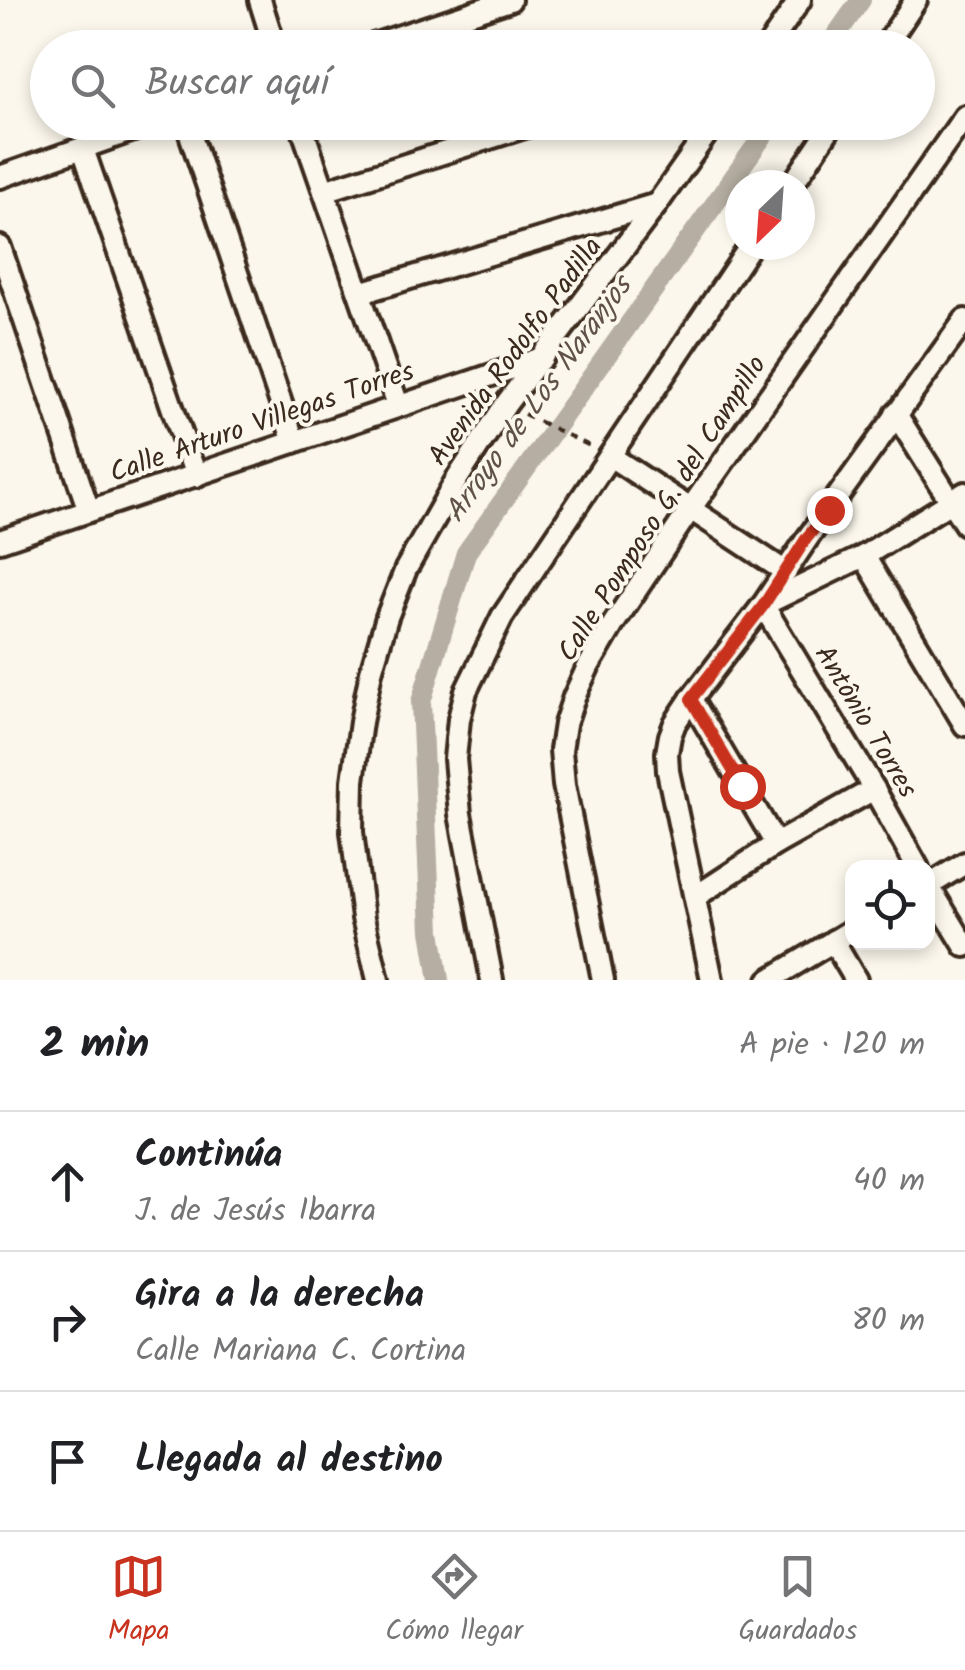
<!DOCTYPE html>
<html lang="es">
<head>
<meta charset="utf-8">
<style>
  :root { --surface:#fff; --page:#f2f2f2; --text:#202124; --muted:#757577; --line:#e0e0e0; --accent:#c8321e }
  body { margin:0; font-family:Kalam,sans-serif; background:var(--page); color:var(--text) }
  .controls { position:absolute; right:30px; bottom:30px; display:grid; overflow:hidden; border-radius:20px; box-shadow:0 5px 15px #0003 }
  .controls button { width:90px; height:90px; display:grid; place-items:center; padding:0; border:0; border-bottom:2px solid var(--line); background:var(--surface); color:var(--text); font:50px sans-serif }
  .compass { position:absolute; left:725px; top:170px; width:90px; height:90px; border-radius:50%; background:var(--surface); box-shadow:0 5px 15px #0003; rotate:205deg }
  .stop { position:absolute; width:30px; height:30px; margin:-22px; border:8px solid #c8321e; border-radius:50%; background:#fff }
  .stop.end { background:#c8321e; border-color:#fff; box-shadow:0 2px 10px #0008 }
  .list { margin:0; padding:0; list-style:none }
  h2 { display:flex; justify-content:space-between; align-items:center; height:130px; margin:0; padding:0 40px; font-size:42px }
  h2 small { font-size:32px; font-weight:400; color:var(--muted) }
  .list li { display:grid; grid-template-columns:65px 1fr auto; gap:30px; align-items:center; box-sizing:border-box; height:140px; padding:0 40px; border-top:2px solid var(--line) }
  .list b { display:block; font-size:38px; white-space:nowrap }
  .list p { margin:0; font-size:32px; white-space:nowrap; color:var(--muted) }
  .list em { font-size:32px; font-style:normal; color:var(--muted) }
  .icon { flex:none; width:55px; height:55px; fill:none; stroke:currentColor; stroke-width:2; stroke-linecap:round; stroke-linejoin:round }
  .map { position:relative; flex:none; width:965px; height:980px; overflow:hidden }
  .search { position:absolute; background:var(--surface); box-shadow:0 5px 15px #0003; left:30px; right:30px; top:30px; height:110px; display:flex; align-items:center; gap:25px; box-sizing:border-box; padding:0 35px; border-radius:55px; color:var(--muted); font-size:38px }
  .sheet { height:550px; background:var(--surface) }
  nav { display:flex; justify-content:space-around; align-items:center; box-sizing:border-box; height:140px; border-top:2px solid var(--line); background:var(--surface); font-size:28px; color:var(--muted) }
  nav a { display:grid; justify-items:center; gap:5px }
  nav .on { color:var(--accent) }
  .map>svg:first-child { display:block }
</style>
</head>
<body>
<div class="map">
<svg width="965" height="980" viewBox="0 0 965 980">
  <rect width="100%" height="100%" fill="#fbf7ec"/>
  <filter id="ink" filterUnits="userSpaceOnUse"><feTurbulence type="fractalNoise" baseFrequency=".01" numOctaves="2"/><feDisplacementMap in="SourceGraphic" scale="20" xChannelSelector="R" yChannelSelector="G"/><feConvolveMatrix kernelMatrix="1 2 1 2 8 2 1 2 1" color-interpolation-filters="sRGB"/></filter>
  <g filter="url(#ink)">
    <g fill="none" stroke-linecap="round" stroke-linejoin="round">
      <g stroke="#b6aea2" stroke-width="20">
        <polyline points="827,48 861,0"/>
        <polyline points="439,980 431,931 421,702 466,553 773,122"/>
      </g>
      <g stroke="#3b2a1e" stroke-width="28">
        <g id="minor">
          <polyline points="260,0 275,48"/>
          <polyline points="364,48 510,0"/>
          <polyline points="767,48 800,0"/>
          <polyline points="884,48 916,0"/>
          <polyline points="186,122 294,442"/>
          <polyline points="300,122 398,405"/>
          <polyline points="83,149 196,476"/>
          <polyline points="0,177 156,122"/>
          <polyline points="792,185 834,122"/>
          <polyline points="324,191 540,122"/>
          <polyline points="0,247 89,511"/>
          <polyline points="360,293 657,204"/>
          <polyline points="896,414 965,524"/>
          <polyline points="610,456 786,572"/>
          <polyline points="0,541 542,358"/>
          <polyline points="864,556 965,725"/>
          <polyline points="691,699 776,844"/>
          <polyline points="918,868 874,789 763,605 864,556 965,493"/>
          <polyline points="928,885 965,946"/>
          <polyline points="928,886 965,863"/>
          <polyline points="695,897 776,844 874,789"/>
          <polyline points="833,941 856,980"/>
          <polyline points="378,980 363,918 352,832 353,781 361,722 371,672 387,617 406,569 457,479 506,404 657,204 715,122"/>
          <polyline points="492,980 460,814 455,759 459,719 466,691 502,617 751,245"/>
          <polyline points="603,980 564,785 561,750 565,724 574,697 588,667 614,623 691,508 965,116"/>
          <polyline points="712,980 668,771 667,753 670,736 675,723 691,699 763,605 807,539 965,320"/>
          <polyline points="769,980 852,930"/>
        </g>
      </g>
      <polyline stroke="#3b2a1e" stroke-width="4" stroke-dasharray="8 8" stroke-linecap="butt" points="524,414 592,447"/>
      <use href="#minor" stroke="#fbf7ec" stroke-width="20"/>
    </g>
  </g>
  <g fill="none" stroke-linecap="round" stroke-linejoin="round" filter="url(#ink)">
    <polyline stroke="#c8321e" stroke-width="12" points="742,786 691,699 763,606 806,539 829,510"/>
  </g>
  <g text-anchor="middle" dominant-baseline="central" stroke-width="8" stroke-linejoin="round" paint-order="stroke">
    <g font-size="28" fill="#3b2a1e" stroke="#fbf7ec">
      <text transform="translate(516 352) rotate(-54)">Avenida Rodolfo Padilla</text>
      <text transform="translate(262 423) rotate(-19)">Calle Arturo Villegas Torres</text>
      <text transform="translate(663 509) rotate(-57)">Calle Pomposo G. del Campillo</text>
      <text transform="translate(865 722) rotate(59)">Antônio Torres</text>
    </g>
    <g font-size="30" font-style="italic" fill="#605246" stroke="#fbf7ec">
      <text transform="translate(539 400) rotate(-54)">Arroyo de Los Naranjos</text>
    </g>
  </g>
</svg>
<div class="controls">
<button><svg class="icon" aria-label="locate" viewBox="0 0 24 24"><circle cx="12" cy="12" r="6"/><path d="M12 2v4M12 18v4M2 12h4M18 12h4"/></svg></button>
</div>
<svg class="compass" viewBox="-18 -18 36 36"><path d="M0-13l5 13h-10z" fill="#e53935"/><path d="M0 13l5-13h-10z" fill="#757577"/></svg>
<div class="stop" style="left:742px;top:786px"></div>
<div class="stop end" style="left:829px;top:510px"></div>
<div class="search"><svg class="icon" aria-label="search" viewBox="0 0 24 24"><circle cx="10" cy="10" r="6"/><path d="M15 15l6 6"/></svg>Buscar aquí</div>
</div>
<section class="sheet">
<h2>2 min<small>A pie · 120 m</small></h2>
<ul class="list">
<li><svg class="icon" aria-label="ahead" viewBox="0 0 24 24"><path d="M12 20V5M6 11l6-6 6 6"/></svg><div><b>Continúa</b><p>J. de Jesús Ibarra</p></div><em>40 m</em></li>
<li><svg class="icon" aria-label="right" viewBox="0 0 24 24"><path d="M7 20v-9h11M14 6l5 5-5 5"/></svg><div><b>Gira a la derecha</b><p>Calle Mariana C. Cortina</p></div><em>80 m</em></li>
<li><svg class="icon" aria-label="arrive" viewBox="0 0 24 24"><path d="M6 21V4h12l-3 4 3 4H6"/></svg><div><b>Llegada al destino</b></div></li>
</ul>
</section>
<nav>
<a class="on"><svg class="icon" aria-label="map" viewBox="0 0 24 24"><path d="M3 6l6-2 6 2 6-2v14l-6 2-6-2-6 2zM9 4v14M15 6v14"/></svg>Mapa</a>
<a><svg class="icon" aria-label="directions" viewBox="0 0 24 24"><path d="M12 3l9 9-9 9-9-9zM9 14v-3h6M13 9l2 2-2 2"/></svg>Cómo llegar</a>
<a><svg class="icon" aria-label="saved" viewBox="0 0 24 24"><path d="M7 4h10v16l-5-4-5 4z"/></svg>Guardados</a>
</nav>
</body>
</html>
